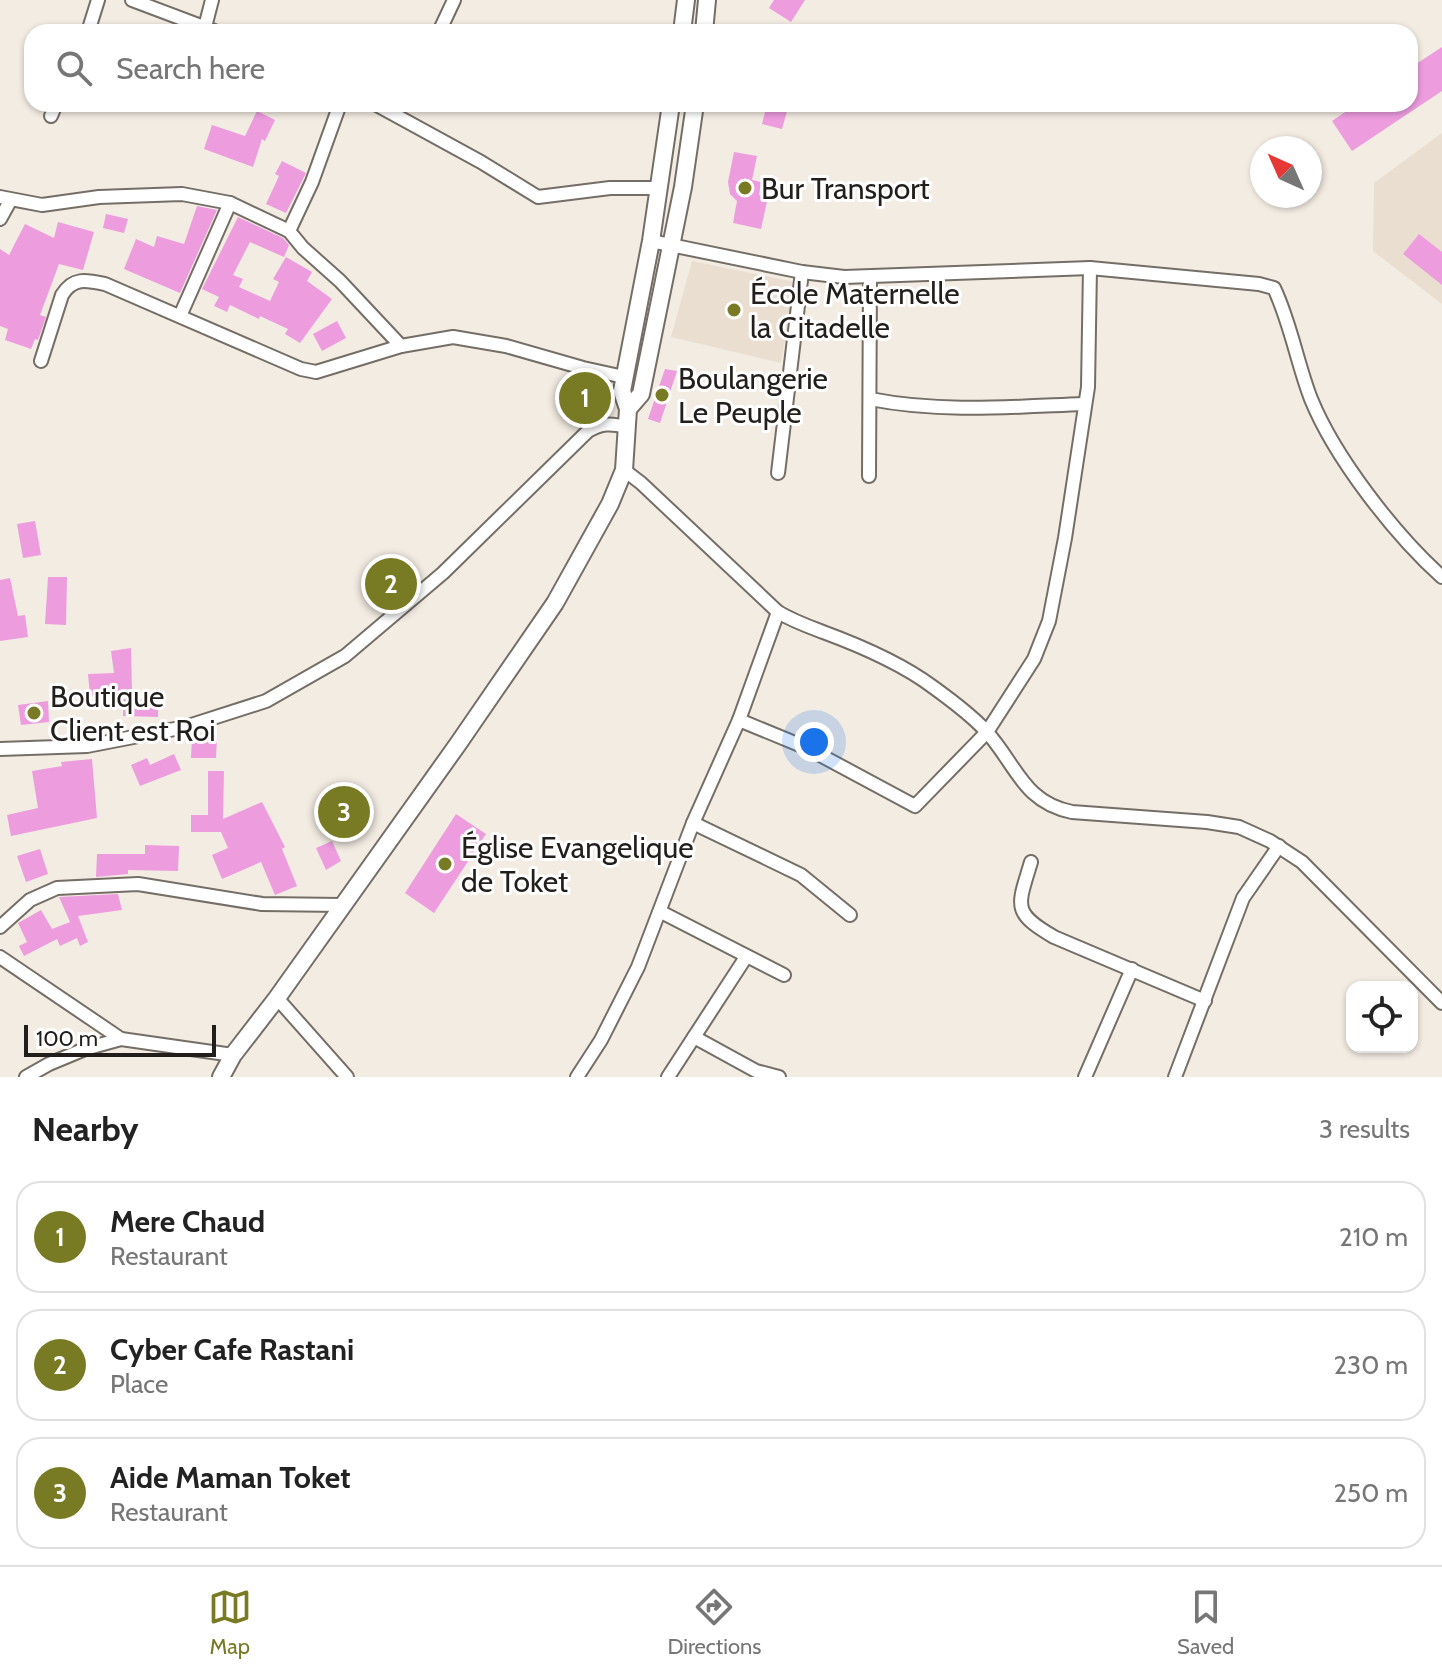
<!DOCTYPE html>
<html lang="en">
<head>
<meta charset="utf-8">
<style>
  :root { --surface:#fff; --page:#f6f6f6; --text:#222; --muted:#767676; --line:#e0e0e0; --accent:#797b24 }
  body { margin:0; font-family:Cabin,sans-serif; background:var(--page); color:var(--text) }
  .controls { position:absolute; right:24px; bottom:24px; display:grid; overflow:hidden; border-radius:16px; box-shadow:0 2px 6px #0004 }
  .controls button { width:72px; height:72px; display:grid; place-items:center; padding:0; border:0; border-bottom:2px solid var(--line); background:var(--surface); color:var(--text); font:40px sans-serif }
  .compass { position:absolute; left:1250px; top:136px; width:72px; height:72px; border-radius:50%; background:var(--surface); box-shadow:0 2px 6px #0004; rotate:315deg }
  .scale { position:absolute; left:24px; bottom:20px; width:192px; box-sizing:border-box; padding-left:8px; border:4px solid #211e1b; border-top:0; font-size:22px; line-height:28px; white-space:nowrap; color:#211e1b; -webkit-text-stroke:6px #fff; paint-order:stroke }
  .you { position:absolute; left:814px; top:742px; width:28px; height:28px; margin:-20px; border:6px solid #fff; border-radius:50%; background:#1a73e8; box-shadow:0 0 0 12px #1a73e833 }
  .badge { display:grid; place-items:center; width:52px; height:52px; border-radius:50%; background:var(--accent); color:#fff; font-size:26px; font-weight:700 }
  .pin { position:absolute; translate:-50% -50%; border:4px solid #fff; box-shadow:0 2px 8px #0006 }
  .list { margin:0; padding:0; list-style:none }
  h2 { display:flex; justify-content:space-between; align-items:center; height:104px; margin:0; padding:0 32px; font-size:34px }
  h2 small { font-size:26px; font-weight:400; color:var(--muted) }
  .list li { display:grid; grid-template-columns:52px 1fr auto; gap:24px; align-items:center; box-sizing:border-box; height:112px; margin:0 16px 16px; padding:0 16px; border:2px solid var(--line); border-radius:24px }
  .list b { display:block; font-size:30px; white-space:nowrap }
  .list p { margin:0; font-size:26px; white-space:nowrap; color:var(--muted) }
  .list em { font-size:26px; font-style:normal; color:var(--muted) }
  .icon { flex:none; width:44px; height:44px; fill:none; stroke:currentColor; stroke-width:2; stroke-linecap:round; stroke-linejoin:round }
  .map { position:relative; flex:none; width:1442px; height:1077px; overflow:hidden }
  .search { position:absolute; background:var(--surface); box-shadow:0 2px 6px #0004; left:24px; right:24px; top:24px; height:88px; display:flex; align-items:center; gap:20px; box-sizing:border-box; padding:0 28px; border-radius:24px; color:var(--muted); font-size:30px }
  .sheet { height:488px; background:var(--surface) }
  nav { display:flex; justify-content:space-around; align-items:center; box-sizing:border-box; height:112px; border-top:2px solid var(--line); background:var(--surface); font-size:22px; color:var(--muted) }
  nav a { display:grid; justify-items:center; gap:4px }
  nav .on { color:var(--accent) }
  .map>svg:first-child { display:block }
</style>
</head>
<body>
<div class="map">
<svg width="1442" height="1077" viewBox="0 0 1442 1077">
  <rect width="100%" height="100%" fill="#f3ece3"/>
  <g fill="#eaded0">
    <polygon points="1442,133 1442,304 1373,251 1374,183"/>
    <polygon points="692,261 795,282 781,363 671,337"/>
  </g>
  <g fill="#ed9cde">
    <polygon points="774,0 805,0 791,22 769,8"/>
    <polygon points="1442,47 1442,91 1352,151 1332,121 1357,104 1410,104 1410,68"/>
    <polygon points="767,104 789,104 782,129 762,124"/>
    <polygon points="257,111 275,120 265,141 262,139 253,167 204,149 212,125 245,136"/>
    <polygon points="734,152 757,156 752,180 761,182 759,195 768,197 761,229 733,223 737,201 730,194 728,182"/>
    <polygon points="282,161 306,173 286,213 266,204 279,176 275,174"/>
    <polygon points="197,206 217,210 180,293 124,269 136,239 154,247 157,236 184,244"/>
    <polygon points="106,214 128,219 124,233 103,228"/>
    <polygon points="238,217 283,238 289,245 284,257 250,242 233,275 243,279 239,287 270,301 279,282 273,279 286,257 312,272 307,281 332,299 300,343 285,334 288,329 260,316 259,319 230,305 227,312 214,306 219,297 202,289"/>
    <polygon points="58,222 94,232 83,270 59,264 40,315 46,317 38,340 35,339 31,349 5,340 8,329 0,326 0,249 9,255 25,224 54,238"/>
    <polygon points="1419,234 1442,252 1442,285 1403,254"/>
    <polygon points="337,321 346,338 322,351 313,334"/>
    <polygon points="665,369 677,371 660,423 648,419"/>
    <polygon points="585,384 597,387 586,408 591,411 583,422 571,415"/>
    <polygon points="35,521 41,555 23,558 17,524"/>
    <polygon points="387,557 416,584 384,611 371,600 376,594 365,582"/>
    <polygon points="48,577 67,577 66,625 45,624"/>
    <polygon points="10,578 18,616 25,615 28,637 0,641 0,580"/>
    <polygon points="131,648 132,692 90,696 88,674 114,673 111,651"/>
    <polygon points="123,699 158,699 158,717 123,716"/>
    <polygon points="48,701 49,722 21,725 18,705"/>
    <polygon points="192,738 217,738 216,758 191,758"/>
    <polygon points="174,754 181,770 140,786 131,765 147,758 150,765"/>
    <polygon points="92,759 97,818 11,836 7,815 38,808 32,771 62,766 61,762"/>
    <polygon points="208,771 224,771 223,819 262,802 285,847 282,849 297,886 275,895 261,862 222,879 212,855 228,848 221,832 191,832 191,815 208,815"/>
    <polygon points="347,803 357,821 335,835 325,820"/>
    <polygon points="456,814 486,834 434,913 405,893"/>
    <polygon points="332,841 341,861 326,870 316,848"/>
    <polygon points="145,845 179,846 178,871 128,870 128,874 96,877 97,854 145,854"/>
    <polygon points="40,849 48,874 26,882 17,856"/>
    <polygon points="118,894 122,910 78,916 88,942 80,946 77,938 60,946 57,939 24,956 19,946 27,942 18,923 41,910 52,929 70,922 59,897"/>
  </g>
  <g fill="none" stroke-linecap="round" stroke-linejoin="round">
    <g stroke="#746e67" stroke-width="16">
      <g id="minor">
        <polyline points="132,0 217,32"/>
        <polyline points="205,27 212,0"/>
        <polyline points="88,32 98,0"/>
        <polyline points="439,32 454,0"/>
        <polyline points="375,104 481,162 538,197 610,188 659,188"/>
        <polyline points="51,116 56,104"/>
        <polyline points="0,197 42,205 99,197 182,194 230,203 289,231 303,248 340,281 401,346"/>
        <polyline points="0,219 10,201"/>
        <polyline points="289,231 312,182 340,104"/>
        <path d="M651 241 802 272 844 277 1090 268 1259 284 1274 288C1291 324 1297 363 1311 399 1335 458 1395 535 1442 577"/>
        <polyline points="180,316 230,203"/>
        <path d="M41 361 62 295C73 277 86 280 105 284L301 369 316 372 401 346 453 337 506 346 583 368 624 377"/>
        <path d="M870 399C942 413 1010 407 1083 404"/>
        <path d="M624 470 641 483 778 612C793 621 807 626 823 632 861 646 901 663 933 687 951 700 970 714 985 730 1016 763 1022 802 1072 812L1207 822 1239 827 1270 841 1302 862 1442 1003"/>
        <polyline points="778,473 802,272"/>
        <polyline points="869,476 870,277"/>
        <polyline points="739,720 807,748 915,806 987,732 1034,659 1049,621 1065,538 1088,387 1090,268"/>
        <path d="M0 749 87 746 185 727 266 701 345 656 443 573 588 431C601 423 611 423 626 427"/>
        <polyline points="693,823 801,875 850,915"/>
        <path d="M1031 862C1018 906 1011 912 1054 937L1205 1001"/>
        <polyline points="661,912 784,975"/>
        <polyline points="0,927 30,900 57,888 138,884 262,904 342,905"/>
        <polyline points="0,957 121,1039"/>
        <polyline points="277,998 347,1077"/>
        <polyline points="694,1037 756,1071 779,1077"/>
        <polyline points="26,1077 49,1064 85,1049 121,1039 233,1055"/>
        <polyline points="577,1077 601,1040 638,967 693,823 739,720 778,612"/>
        <polyline points="668,1077 746,957"/>
        <polyline points="1085,1077 1132,969"/>
        <polyline points="1175,1077 1243,898 1279,846"/>
      </g>
    </g>
    <g stroke="#746e67" stroke-width="20">
      <g id="tertiary">
        <polyline points="682,32 686,0"/>
        <polyline points="704,32 707,0"/>
        <polyline points="628,409 641,394 683,187 695,104"/>
        <polyline points="221,1077 233,1055 277,998 458,744 555,603 610,504 624,470 628,409 622,391 651,241 671,104"/>
      </g>
    </g>
    <use href="#minor" stroke="#fff" stroke-width="12"/>
    <use href="#tertiary" stroke="#fff" stroke-width="16"/>
  </g>
  <g fill="#797b24" stroke="#fff" stroke-width="3">
    <circle cx="745" cy="188" r="8"/>
    <circle cx="734" cy="310" r="8"/>
    <circle cx="662" cy="395" r="8"/>
    <circle cx="34" cy="713" r="8"/>
    <circle cx="445" cy="864" r="8"/>
  </g>
  <g text-anchor="middle" dominant-baseline="central" stroke-width="6" stroke-linejoin="round" paint-order="stroke">
    <g font-size="30" fill="#211e1b" stroke="#fff" text-anchor="start">
      <text x="761" y="188">Bur Transport</text>
      <text x="750" y="293">École Maternelle<tspan x="750" dy="34">la Citadelle</tspan></text>
      <text x="678" y="378">Boulangerie<tspan x="678" dy="34">Le Peuple</tspan></text>
      <text x="50" y="696">Boutique<tspan x="50" dy="34">Client est Roi</tspan></text>
      <text x="461" y="847">Église Evangelique<tspan x="461" dy="34">de Toket</tspan></text>
    </g>
  </g>
</svg>
<div class="controls">
<button><svg class="icon" aria-label="locate" viewBox="0 0 24 24"><circle cx="12" cy="12" r="6"/><path d="M12 2v4M12 18v4M2 12h4M18 12h4"/></svg></button>
</div>
<svg class="compass" viewBox="-18 -18 36 36"><path d="M0-13l5 13h-10z" fill="#e53935"/><path d="M0 13l5-13h-10z" fill="#767676"/></svg>
<div class="scale">100 m</div>
<div class="you"></div>
<div class="pin badge" style="left:585px;top:398px">1</div>
<div class="pin badge" style="left:391px;top:584px">2</div>
<div class="pin badge" style="left:344px;top:812px">3</div>
<div class="search"><svg class="icon" aria-label="search" viewBox="0 0 24 24"><circle cx="10" cy="10" r="6"/><path d="M15 15l6 6"/></svg>Search here</div>
</div>
<section class="sheet">
<h2>Nearby<small>3 results</small></h2>
<ul class="list">
<li><span class="badge">1</span><div><b>Mere Chaud</b><p>Restaurant</p></div><em>210 m</em></li>
<li><span class="badge">2</span><div><b>Cyber Cafe Rastani</b><p>Place</p></div><em>230 m</em></li>
<li><span class="badge">3</span><div><b>Aide Maman Toket</b><p>Restaurant</p></div><em>250 m</em></li>
</ul>
</section>
<nav>
<a class="on"><svg class="icon" aria-label="map" viewBox="0 0 24 24"><path d="M3 6l6-2 6 2 6-2v14l-6 2-6-2-6 2zM9 4v14M15 6v14"/></svg>Map</a>
<a><svg class="icon" aria-label="directions" viewBox="0 0 24 24"><path d="M12 3l9 9-9 9-9-9zM9 14v-3h6M13 9l2 2-2 2"/></svg>Directions</a>
<a><svg class="icon" aria-label="saved" viewBox="0 0 24 24"><path d="M7 4h10v16l-5-4-5 4z"/></svg>Saved</a>
</nav>
</body>
</html>
